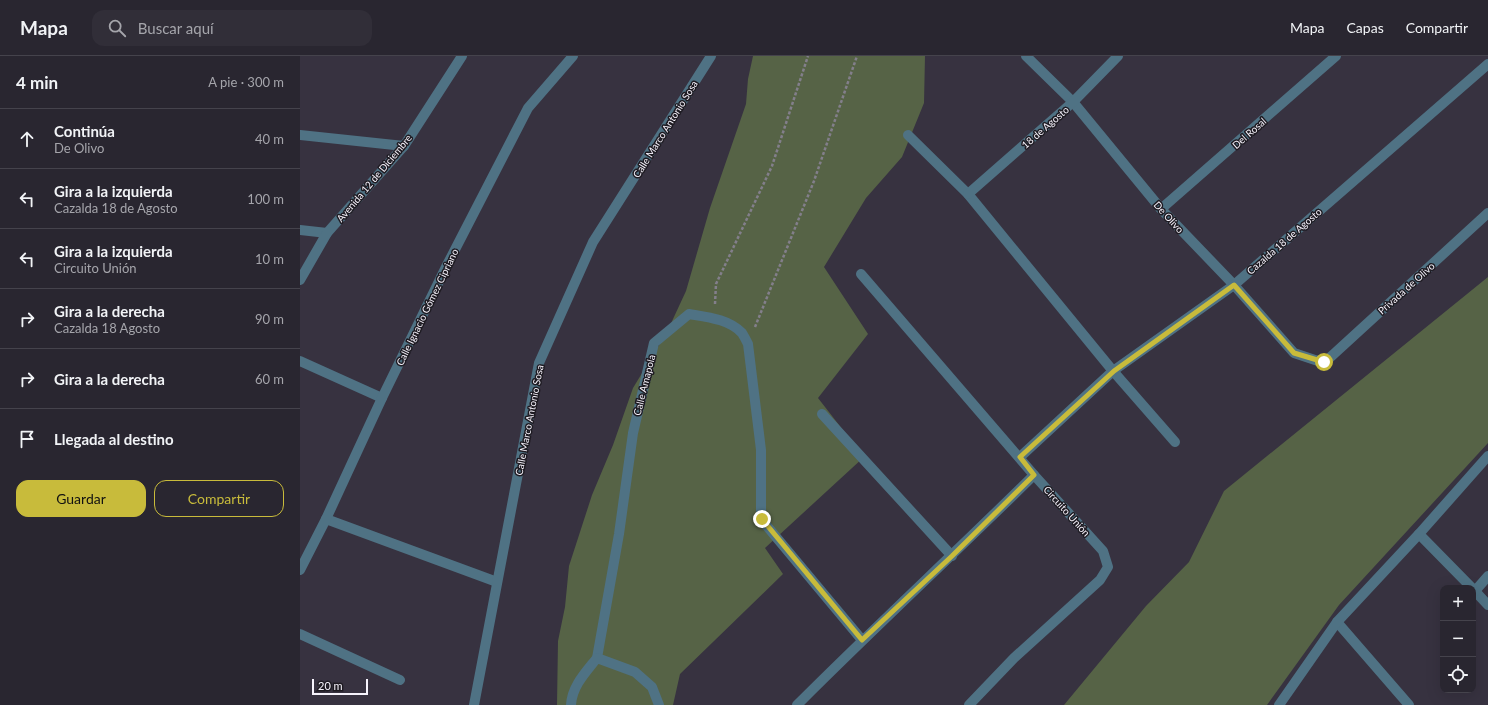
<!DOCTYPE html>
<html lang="es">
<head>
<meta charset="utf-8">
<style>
  :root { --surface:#292630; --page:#312e38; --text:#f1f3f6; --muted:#a5a5ab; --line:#45434c; --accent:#c8bb3b }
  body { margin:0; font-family:Lato,sans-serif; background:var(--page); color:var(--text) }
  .controls { position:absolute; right:12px; bottom:12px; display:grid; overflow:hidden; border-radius:8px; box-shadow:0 4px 16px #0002 }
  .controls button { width:36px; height:36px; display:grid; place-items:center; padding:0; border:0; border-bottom:1px solid var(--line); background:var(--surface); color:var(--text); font:20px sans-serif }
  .scale { position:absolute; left:12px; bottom:10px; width:56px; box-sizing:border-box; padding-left:4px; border:2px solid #f6f3fc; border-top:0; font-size:11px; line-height:14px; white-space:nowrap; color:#f6f3fc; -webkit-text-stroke:3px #1e1b22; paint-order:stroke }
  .stop { position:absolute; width:12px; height:12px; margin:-9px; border:3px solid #c8bb3b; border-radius:50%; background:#fff }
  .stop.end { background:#c8bb3b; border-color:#fff; box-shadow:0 1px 4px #0008 }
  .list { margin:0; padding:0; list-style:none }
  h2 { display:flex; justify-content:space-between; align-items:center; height:52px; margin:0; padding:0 16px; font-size:17px }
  h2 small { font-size:13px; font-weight:400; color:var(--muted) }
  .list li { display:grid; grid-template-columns:26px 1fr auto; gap:12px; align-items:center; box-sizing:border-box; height:60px; padding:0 16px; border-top:1px solid var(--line) }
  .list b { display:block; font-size:15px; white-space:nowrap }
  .list p { margin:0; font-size:13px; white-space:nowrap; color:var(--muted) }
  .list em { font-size:13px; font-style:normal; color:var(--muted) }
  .actions { display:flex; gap:8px; padding:12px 16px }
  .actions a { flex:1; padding:9px 0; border:1px solid var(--accent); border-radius:12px; text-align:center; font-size:14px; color:var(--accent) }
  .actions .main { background:var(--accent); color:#111 }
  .icon { flex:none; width:22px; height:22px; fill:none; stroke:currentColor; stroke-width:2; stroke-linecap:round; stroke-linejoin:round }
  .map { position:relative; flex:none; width:1188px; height:649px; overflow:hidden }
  header { display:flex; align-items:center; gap:24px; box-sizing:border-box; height:56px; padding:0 20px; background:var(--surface); border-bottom:1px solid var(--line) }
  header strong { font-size:19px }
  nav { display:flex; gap:22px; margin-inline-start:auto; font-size:14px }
  .search { width:280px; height:36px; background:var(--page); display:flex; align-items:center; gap:10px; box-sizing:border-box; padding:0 14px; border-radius:12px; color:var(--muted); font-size:15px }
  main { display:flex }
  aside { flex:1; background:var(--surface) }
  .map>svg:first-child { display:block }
</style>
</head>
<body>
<header>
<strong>Mapa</strong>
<div class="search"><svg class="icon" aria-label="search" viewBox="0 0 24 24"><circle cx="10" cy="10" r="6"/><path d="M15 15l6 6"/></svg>Buscar aquí</div>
<nav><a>Mapa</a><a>Capas</a><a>Compartir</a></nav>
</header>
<main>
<aside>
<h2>4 min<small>A pie · 300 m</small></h2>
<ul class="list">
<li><svg class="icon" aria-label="ahead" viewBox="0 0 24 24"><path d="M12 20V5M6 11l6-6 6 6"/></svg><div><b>Continúa</b><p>De Olivo</p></div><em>40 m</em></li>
<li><svg class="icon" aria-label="left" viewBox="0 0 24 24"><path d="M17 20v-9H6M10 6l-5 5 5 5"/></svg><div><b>Gira a la izquierda</b><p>Cazalda 18 de Agosto</p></div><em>100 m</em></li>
<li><svg class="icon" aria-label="left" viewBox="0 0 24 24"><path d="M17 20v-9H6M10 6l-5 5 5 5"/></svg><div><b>Gira a la izquierda</b><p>Circuito Unión</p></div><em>10 m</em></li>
<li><svg class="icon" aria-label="right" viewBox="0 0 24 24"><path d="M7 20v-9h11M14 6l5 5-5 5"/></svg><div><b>Gira a la derecha</b><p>Cazalda 18 Agosto</p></div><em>90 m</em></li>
<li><svg class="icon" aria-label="right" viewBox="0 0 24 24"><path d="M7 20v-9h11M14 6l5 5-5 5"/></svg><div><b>Gira a la derecha</b></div><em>60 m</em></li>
<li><svg class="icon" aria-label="arrive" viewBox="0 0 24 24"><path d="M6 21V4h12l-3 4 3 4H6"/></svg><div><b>Llegada al destino</b></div></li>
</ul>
<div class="actions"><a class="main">Guardar</a><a>Compartir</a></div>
</aside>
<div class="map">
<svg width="1188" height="649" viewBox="0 0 1188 649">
  <rect width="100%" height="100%" fill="#373240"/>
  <g fill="#566346">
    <polygon points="453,0 625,0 624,47 602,101 566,142 524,211 568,278 518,342 564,401 465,492 483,518 380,618 373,649 257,649 258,585 265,551 269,510 292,439 313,389 333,332 367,276 386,235 410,152 446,48 448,23"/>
    <polygon points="1188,221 1188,387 1039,549 967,649 764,649 846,550 889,506 924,435"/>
  </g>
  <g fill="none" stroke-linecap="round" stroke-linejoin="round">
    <g stroke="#837f8b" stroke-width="2.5" stroke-dasharray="3 2" stroke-linecap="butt">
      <polyline points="415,248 416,228 472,110 508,0"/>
      <polyline points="455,271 514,125 557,0"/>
    </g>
    <g stroke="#4f7284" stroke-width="10">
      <polyline points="726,0 773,46 861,153 934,229 994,297 1024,307 1188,157"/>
      <polyline points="0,79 104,90"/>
      <polyline points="608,79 668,138 813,315 875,386"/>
      <polyline points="668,138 773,46 818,0"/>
      <polyline points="861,153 1036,0"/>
      <polyline points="0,174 27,177"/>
      <polyline points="561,218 734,419 803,495 808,511 800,524 714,602 669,649"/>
      <polyline points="0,224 27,177 104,90 162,0"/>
      <polyline points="0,305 82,342"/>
      <polyline points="522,358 652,500"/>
      <polyline points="720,401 813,315 934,229 1188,8"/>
      <polyline points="26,463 197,526"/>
      <polyline points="1119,478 1172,532"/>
      <polyline points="0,514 26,463 82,342 146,211 228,52 273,0"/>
      <polyline points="1173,533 1188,549"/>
      <polyline points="1175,535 1188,520"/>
      <polyline points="1037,566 1109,649"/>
      <polyline points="0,578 100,624"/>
      <path d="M297 602 319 478 333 377 354 287 389 258C407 261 429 263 442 277 444 280 446 284 448 288L461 394V463L562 584"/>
      <polyline points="174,649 239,307 293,186 411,0"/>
      <path d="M271 649C272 630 286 616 297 602L335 616 352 631 359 649"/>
      <path d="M497 649C575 571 656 496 734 419"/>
      <polyline points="979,649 1037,566 1119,478 1188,400"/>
    </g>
  </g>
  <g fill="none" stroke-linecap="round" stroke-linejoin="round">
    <polyline stroke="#c8bb3b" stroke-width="5" points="462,463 562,584 652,500 734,419 720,401 814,315 934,229 994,297 1024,306"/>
  </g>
  <g text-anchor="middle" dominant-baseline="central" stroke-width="3" stroke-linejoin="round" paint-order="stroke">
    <g font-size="10" fill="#f6f3fc" stroke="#1e1b22">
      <text transform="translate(745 71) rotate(-41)">18 de Agosto</text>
      <text transform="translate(365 73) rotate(-58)">Calle Marco Antonio Sosa</text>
      <text transform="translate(949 77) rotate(-41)">Del Rosal</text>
      <text transform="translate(74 122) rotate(-50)">Avenida 12 de Diciembre</text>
      <text transform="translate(869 161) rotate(48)">De Olivo</text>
      <text transform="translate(984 185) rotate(-41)">Cazalda 18 de Agosto</text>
      <text transform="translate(1106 232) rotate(-42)">Privada de Olivo</text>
      <text transform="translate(127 251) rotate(-64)">Calle Ignacio Gómez Cipriano</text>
      <text transform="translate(344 329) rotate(-76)">Calle Amapola</text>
      <text transform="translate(229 364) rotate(-79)">Calle Marco Antonio Sosa</text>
      <text transform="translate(767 455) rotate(48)">Circuito Unión</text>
    </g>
  </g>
</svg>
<div class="controls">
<button>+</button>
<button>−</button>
<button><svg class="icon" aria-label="locate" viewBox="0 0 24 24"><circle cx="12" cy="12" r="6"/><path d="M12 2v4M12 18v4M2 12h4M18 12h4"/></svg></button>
</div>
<div class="scale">20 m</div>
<div class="stop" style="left:1024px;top:306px"></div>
<div class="stop end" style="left:462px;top:463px"></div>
</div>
</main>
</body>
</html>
